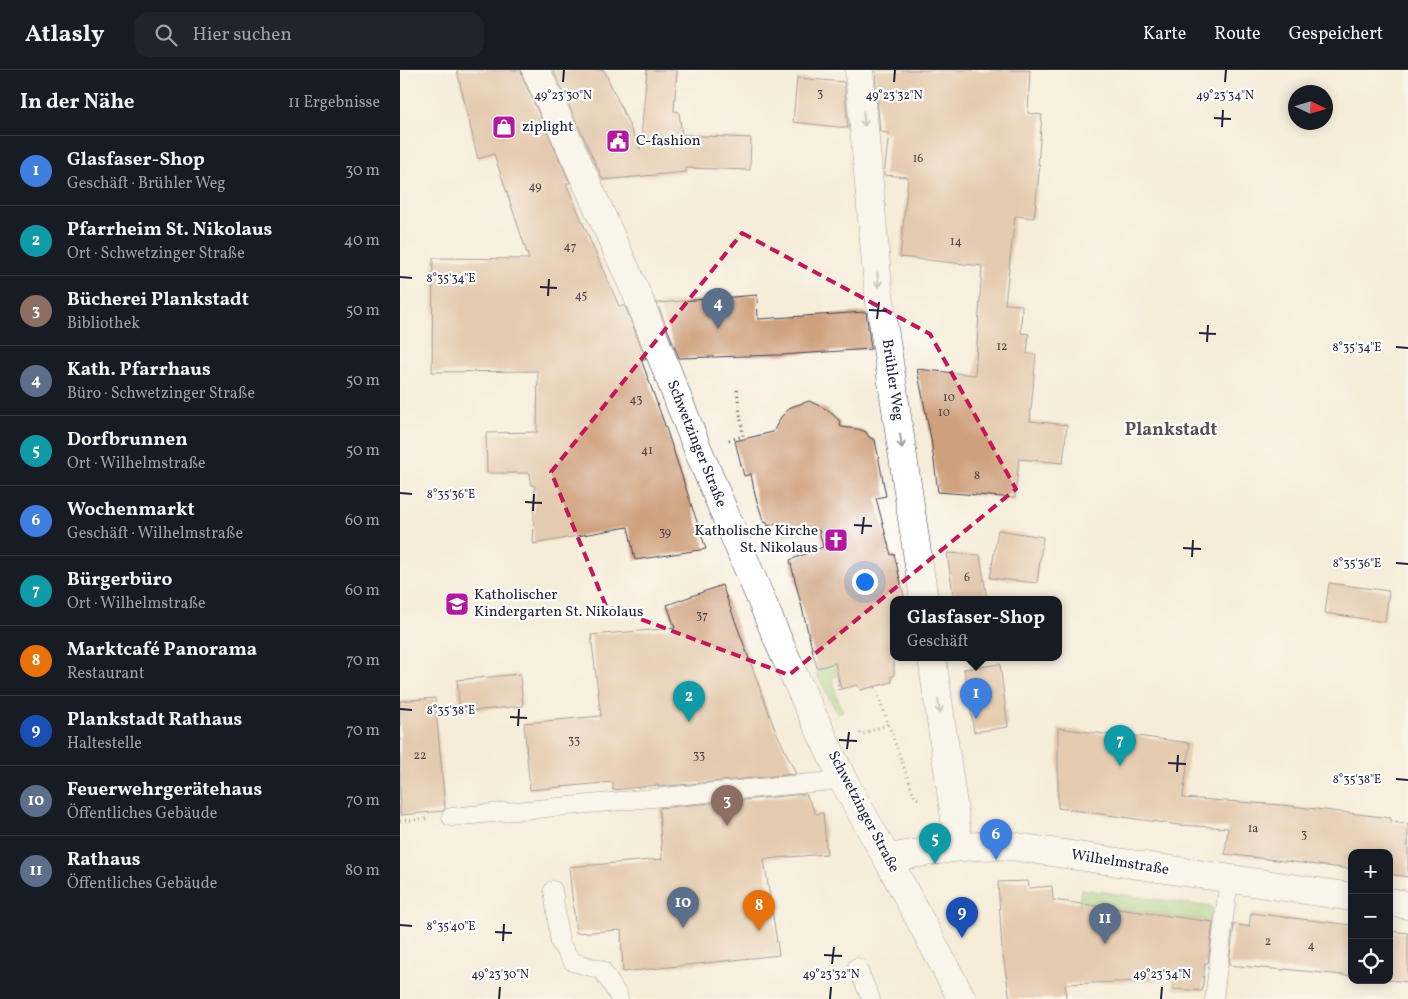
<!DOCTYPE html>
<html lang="de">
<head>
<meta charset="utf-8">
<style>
  :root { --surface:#171b24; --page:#20242c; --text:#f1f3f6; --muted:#9ea1a6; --line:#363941; --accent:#2563eb }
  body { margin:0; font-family:Vollkorn,serif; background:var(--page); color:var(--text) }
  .controls { position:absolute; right:15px; bottom:15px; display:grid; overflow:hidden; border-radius:10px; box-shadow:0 2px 12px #0003 }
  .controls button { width:45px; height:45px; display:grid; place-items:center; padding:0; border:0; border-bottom:1px solid var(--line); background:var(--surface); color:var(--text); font:25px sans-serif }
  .compass { position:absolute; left:888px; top:15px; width:45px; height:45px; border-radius:50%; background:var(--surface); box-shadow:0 2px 12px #0003; rotate:94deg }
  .you { position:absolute; left:464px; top:511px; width:18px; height:18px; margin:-12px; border:4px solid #fff; border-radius:50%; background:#1a73e8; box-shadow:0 0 0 8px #1a73e833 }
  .badge { display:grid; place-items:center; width:32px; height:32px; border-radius:50%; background:var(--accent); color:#fff; font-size:16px; font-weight:700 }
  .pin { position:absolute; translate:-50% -41px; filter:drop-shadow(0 1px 2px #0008) }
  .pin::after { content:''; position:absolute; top:26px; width:18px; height:15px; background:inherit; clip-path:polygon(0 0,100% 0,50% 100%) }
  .popup { position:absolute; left:490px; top:526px; width:172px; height:65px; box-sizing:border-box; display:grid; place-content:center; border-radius:10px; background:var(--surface); filter:drop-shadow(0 1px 4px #0005); font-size:16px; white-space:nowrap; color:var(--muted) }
  .popup b { font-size:19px; color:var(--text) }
  .popup::after { content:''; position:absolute; left:50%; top:100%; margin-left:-10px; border:10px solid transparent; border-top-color:var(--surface) }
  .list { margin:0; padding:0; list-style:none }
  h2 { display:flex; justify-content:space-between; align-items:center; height:65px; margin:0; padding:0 20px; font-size:21px }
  h2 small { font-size:16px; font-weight:400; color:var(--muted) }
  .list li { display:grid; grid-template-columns:32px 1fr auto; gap:15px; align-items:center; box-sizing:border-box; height:70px; padding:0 20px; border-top:1px solid var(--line) }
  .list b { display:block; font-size:19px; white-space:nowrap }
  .list p { margin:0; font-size:16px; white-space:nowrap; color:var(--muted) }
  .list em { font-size:16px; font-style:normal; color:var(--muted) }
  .icon { flex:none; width:28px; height:28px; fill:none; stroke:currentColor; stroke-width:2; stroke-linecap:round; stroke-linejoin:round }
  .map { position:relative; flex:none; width:1008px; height:929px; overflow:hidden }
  header { display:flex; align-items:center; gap:30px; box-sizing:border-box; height:70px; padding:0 25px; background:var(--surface); border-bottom:1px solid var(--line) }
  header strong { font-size:24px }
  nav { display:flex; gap:28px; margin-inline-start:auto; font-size:18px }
  .search { width:350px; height:45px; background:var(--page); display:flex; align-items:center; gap:12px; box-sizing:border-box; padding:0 18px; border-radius:15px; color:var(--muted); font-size:19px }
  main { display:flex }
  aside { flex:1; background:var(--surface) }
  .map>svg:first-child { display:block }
</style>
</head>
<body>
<header>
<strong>Atlasly</strong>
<div class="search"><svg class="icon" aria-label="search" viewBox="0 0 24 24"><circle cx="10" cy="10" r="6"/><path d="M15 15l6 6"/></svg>Hier suchen</div>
<nav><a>Karte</a><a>Route</a><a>Gespeichert</a></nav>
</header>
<main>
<aside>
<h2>In der Nähe<small>11 Ergebnisse</small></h2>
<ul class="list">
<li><span class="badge" style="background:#3f7fe0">1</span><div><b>Glasfaser-Shop</b><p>Geschäft · Brühler Weg</p></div><em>30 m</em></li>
<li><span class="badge" style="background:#0f9aa8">2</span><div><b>Pfarrheim St. Nikolaus</b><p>Ort · Schwetzinger Straße</p></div><em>40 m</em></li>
<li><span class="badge" style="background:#8d6e63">3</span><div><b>Bücherei Plankstadt</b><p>Bibliothek</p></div><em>50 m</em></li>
<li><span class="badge" style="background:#5c6f8a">4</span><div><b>Kath. Pfarrhaus</b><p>Büro · Schwetzinger Straße</p></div><em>50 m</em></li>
<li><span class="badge" style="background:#0f9aa8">5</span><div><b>Dorfbrunnen</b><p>Ort · Wilhelmstraße</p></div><em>50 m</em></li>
<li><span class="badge" style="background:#3f7fe0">6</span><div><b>Wochenmarkt</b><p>Geschäft · Wilhelmstraße</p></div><em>60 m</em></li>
<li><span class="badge" style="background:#0f9aa8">7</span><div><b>Bürgerbüro</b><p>Ort · Wilhelmstraße</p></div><em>60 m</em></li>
<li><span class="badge" style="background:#e8710a">8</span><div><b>Marktcafé Panorama</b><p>Restaurant</p></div><em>70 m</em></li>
<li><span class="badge" style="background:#1a4fb4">9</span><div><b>Plankstadt Rathaus</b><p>Haltestelle</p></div><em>70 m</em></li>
<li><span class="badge" style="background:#5c6f8a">10</span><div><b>Feuerwehrgerätehaus</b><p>Öffentliches Gebäude</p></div><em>70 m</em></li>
<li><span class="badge" style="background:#5c6f8a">11</span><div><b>Rathaus</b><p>Öffentliches Gebäude</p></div><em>80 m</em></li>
</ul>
</aside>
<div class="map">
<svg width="1008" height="929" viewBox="0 0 1008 929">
  <rect width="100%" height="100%" fill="#fff"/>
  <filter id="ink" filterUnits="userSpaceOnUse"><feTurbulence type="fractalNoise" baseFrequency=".02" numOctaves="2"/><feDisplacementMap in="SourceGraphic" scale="10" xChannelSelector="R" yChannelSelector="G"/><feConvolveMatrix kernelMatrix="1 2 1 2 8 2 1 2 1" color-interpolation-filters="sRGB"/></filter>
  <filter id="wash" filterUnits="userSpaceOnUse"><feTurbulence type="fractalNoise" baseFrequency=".0096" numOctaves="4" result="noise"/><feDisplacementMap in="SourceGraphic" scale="20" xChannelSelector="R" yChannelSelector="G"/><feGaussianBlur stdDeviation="1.12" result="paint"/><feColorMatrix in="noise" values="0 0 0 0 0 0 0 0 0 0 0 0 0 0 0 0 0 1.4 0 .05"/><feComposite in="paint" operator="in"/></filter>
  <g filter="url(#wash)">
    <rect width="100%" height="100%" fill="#f5edd9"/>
    <g fill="#9ace7f" stroke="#5e785d">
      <polygon points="435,591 438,606 432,607 439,634 443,641 437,643 417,605 418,598 422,597 422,594"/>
      <polygon points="681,819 812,837 810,851 679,834"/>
    </g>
    <g id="blocks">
      <g fill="#cfa07b">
        <polygon points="57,0 121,0 122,6 170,113 166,113 199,191 219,236 225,236 246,289 241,289 266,358 306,479 235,490 228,457 133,474 135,416 131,415 130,403 87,403 86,363 137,362 138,301 32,302 33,188 129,189 94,84 78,89"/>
        <polygon points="153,0 204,0 240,79 247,0 277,0 274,41 279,42 282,65 351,68 350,100 286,98 286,102 203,110"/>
        <polygon points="475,0 630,0 628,43 642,45 638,95 640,95 634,148 615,146 605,234 622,235 621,263 629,264 627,284 636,284 630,351 667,355 663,393 619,389 615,428 538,422 531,369 517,299 575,305 582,196 500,187 508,107 484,105 489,63 480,62"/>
        <polygon points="397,8 444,12 448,58 393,52"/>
        <polygon points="357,225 358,249 466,242 471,279 381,285 279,288 257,233"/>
        <polygon points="409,331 426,339 439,350 441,357 458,359 466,362 469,367 475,370 486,426 476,428 491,485 494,484 505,530 494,530 494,606 491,606 492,612 461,620 457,615 441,619 435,593 417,598 390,490 423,477 419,460 383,466 380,452 368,456 367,452 364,453 355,425 351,404 344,406 335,371 373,362 381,347 391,337"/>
        <polygon points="598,460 643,467 637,513 590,508"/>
        <polygon points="547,483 580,485 587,530 554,530"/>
        <polygon points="929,513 989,521 985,552 925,543"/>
        <polygon points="322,515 374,657 396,704 258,717 258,715 213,720 213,712 130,720 124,653 201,646 191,565 275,558 267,535"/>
        <polygon points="600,594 608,657 574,662 564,599"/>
        <polygon points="120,604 123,636 60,642 57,610"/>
        <polygon points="35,628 45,738 43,741 0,745 0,631"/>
        <polygon points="658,658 721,666 722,664 790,673 783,728 882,735 991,748 991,752 1008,754 1008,807 989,804 989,783 952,783 952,799 825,784 828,758 779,755 658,738"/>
        <polygon points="406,724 416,744 423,743 427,784 364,789 379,885 223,902 221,860 176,863 169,797 262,789 259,738"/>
        <polygon points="628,811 629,818 652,816 653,830 813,852 808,893 805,893 802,921 773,919 772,910 665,914 666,929 610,929 602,880 598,812"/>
        <polygon points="851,843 952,855 952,906 884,899 884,900 829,895 834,854 849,857"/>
        <polygon points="989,861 1008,863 1008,912 989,910"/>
      </g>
    </g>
  </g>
  <g filter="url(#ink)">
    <use href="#blocks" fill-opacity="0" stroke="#424053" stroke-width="1"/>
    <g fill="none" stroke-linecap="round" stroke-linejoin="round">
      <g stroke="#424053" stroke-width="19">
        <g id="service">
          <polyline points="51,747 443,710"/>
          <polyline points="153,820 160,873 173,892 202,900 218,925 219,929"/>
          <polyline points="457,897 471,929"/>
          <polyline points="814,929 829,809"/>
        </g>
      </g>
      <g stroke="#424053" stroke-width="29">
        <g id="minor">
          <polyline points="459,0 478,217 524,530"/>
          <polyline points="532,588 559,777"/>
          <path d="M487 788C529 782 569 773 611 776L952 827"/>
          <polyline points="989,832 1008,835"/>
        </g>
      </g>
      <g stroke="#424053" stroke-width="29">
        <polyline id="tertiary" points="136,0 238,227 298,380 384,584 443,710 487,788 562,929"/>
      </g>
      <g stroke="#424053" stroke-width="3" stroke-dasharray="1 4" stroke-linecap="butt">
        <polyline points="329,370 343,366 337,320"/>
        <polyline points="475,617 515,728 520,729"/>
        <polyline points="439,620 437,611 439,610"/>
        <polyline points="460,663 461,665 488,654"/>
        <polyline points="0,751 26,749"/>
      </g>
      <use href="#service" stroke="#fff" stroke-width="18"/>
      <use href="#minor" stroke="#fff" stroke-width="28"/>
      <use href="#tertiary" stroke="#fff" stroke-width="28"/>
    </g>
    <defs><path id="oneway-shaft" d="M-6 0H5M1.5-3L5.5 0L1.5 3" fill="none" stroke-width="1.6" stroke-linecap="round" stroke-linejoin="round" transform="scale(1.25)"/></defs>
    <g stroke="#9c9ca7">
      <use href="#oneway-shaft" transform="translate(464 49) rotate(85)"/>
      <use href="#oneway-shaft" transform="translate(478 210) rotate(85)"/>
      <use href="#oneway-shaft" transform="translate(501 371) rotate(82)"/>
      <use href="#oneway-shaft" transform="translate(539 636) rotate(82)"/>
    </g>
  </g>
  <path d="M0 0H1008V929H0ZM342 163 530 264 616 419 389 605 206 536 151 402Z" fill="#f5edd9" fill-opacity=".55" fill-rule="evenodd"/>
  <path fill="none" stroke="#c2185b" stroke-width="4" stroke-dasharray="10 6" stroke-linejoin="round" d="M342 163 530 264 616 419 389 605 206 536 151 402Z"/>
  <path fill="none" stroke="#22223b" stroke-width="2" d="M163 12 164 0M494 12 495 0M825 12 826 0M814 48 831 49M822 57 823 40M0 207 12 208M140 217 157 218M148 226 149 209M469 240 487 241M477 249 479 232M799 263 816 264M807 272 808 255M996 277 1008 278M0 423 12 424M125 432 142 433M133 441 134 424M454 455 472 456M462 464 464 447M783 478 801 479M792 487 793 470M996 493 1008 494M0 639 12 640M110 647 127 648M118 656 119 639M439 670 457 671M447 679 449 662M768 693 786 694M777 702 778 685M996 709 1008 710M0 855 12 856M95 862 112 863M103 871 104 854M424 885 442 886M432 894 434 877M99 929 100 917M430 929 431 917M761 929 762 917"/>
  <defs>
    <g id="shop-square" transform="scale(1.25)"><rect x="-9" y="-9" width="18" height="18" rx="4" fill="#b5179e" stroke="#fff"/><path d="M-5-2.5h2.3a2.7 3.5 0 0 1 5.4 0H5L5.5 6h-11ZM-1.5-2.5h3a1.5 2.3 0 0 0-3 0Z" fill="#fff"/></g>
    <g id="civic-square" transform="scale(1.25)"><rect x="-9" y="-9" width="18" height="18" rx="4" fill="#b5179e" stroke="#fff"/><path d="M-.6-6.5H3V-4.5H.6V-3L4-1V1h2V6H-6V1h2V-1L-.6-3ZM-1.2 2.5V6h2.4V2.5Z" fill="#fff"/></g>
    <g id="church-square" transform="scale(1.25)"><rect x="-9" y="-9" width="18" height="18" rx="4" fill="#b5179e" stroke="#fff"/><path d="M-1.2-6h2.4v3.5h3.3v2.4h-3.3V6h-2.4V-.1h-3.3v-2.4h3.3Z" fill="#fff"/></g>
    <g id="school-square" transform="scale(1.25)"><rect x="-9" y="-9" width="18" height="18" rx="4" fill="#b5179e" stroke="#fff"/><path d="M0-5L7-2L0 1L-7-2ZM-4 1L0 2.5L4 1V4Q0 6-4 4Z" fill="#fff"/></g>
  </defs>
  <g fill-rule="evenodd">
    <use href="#shop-square" x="104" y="57"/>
    <use href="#civic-square" x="218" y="71"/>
    <use href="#church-square" x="436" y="470"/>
    <use href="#school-square" x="57" y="534"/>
  </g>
  <g text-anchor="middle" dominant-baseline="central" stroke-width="4.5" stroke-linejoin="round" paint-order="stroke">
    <g font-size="12" fill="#4d424b">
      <text x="420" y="24">3</text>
      <text x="518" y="89">16</text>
      <text x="135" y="117">49</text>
      <text x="556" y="172">14</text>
      <text x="170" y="177">47</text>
      <text x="181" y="226">45</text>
      <text x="602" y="277">12</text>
      <text x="549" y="328">10</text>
      <text x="236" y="330">43</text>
      <text x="544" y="343">10</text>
      <text x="247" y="381">41</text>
      <text x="577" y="406">8</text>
      <text x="265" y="463">39</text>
      <text x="567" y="508">6</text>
      <text x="302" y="546">37</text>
      <text x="174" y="671">33</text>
      <text x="20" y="686">22</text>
      <text x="299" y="686">33</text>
      <text x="853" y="759">1a</text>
      <text x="904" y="765">3</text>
      <text x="868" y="872">2</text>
      <text x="911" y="876">4</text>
    </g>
    <g font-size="15" fill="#22223b" stroke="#fff" text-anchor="start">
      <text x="122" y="57">ziplight</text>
      <text x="236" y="71">C-fashion</text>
      <text x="418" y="461" text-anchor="end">Katholische Kirche<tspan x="418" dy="17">St. Nikolaus</tspan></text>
      <text x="74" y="525">Katholischer<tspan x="74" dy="17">Kindergarten St. Nikolaus</tspan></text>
    </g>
    <g font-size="15" fill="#22223b" stroke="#fff">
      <text transform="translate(492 310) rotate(82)">Brühler Weg</text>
      <text transform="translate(296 374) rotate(68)">Schwetzinger Straße</text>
      <text transform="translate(463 742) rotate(62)">Schwetzinger Straße</text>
      <text transform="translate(720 793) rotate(9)">Wilhelmstraße</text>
    </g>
    <g font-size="18" font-weight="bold" fill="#5f4e51" stroke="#fff">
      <text x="771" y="360">Plankstadt</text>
    </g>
  </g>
  <g font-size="12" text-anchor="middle" fill="#22223b" stroke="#fff" stroke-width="4.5" stroke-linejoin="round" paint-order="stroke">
    <text x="163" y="29">49°23'30"N</text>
    <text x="494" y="29">49°23'32"N</text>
    <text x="825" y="29">49°23'34"N</text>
    <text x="51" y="212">8°35'34"E</text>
    <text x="957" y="281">8°35'34"E</text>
    <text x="51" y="428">8°35'36"E</text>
    <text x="957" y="497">8°35'36"E</text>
    <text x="51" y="644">8°35'38"E</text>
    <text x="957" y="713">8°35'38"E</text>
    <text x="51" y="860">8°35'40"E</text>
    <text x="100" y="908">49°23'30"N</text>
    <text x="431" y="908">49°23'32"N</text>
    <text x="762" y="908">49°23'34"N</text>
  </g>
</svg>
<div class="controls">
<button>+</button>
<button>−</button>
<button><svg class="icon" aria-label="locate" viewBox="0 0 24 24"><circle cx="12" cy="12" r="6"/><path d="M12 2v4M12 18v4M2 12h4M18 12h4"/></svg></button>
</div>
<svg class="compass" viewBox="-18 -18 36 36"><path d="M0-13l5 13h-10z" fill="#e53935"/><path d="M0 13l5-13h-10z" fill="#9ea1a6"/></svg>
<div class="you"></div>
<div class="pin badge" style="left:576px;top:649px;background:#3f7fe0">1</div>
<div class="popup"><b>Glasfaser-Shop</b>Geschäft</div>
<div class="pin badge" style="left:289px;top:652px;background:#0f9aa8">2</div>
<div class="pin badge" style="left:327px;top:756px;background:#8d6e63">3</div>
<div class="pin badge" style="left:318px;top:259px;background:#5c6f8a">4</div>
<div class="pin badge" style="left:535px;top:794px;background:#0f9aa8">5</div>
<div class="pin badge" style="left:596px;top:790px;background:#3f7fe0">6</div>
<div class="pin badge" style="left:720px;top:696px;background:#0f9aa8">7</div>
<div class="pin badge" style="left:359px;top:861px;background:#e8710a">8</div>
<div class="pin badge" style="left:562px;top:868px;background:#1a4fb4">9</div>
<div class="pin badge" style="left:283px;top:858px;background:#5c6f8a">10</div>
<div class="pin badge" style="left:705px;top:874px;background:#5c6f8a">11</div>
</div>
</main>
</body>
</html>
